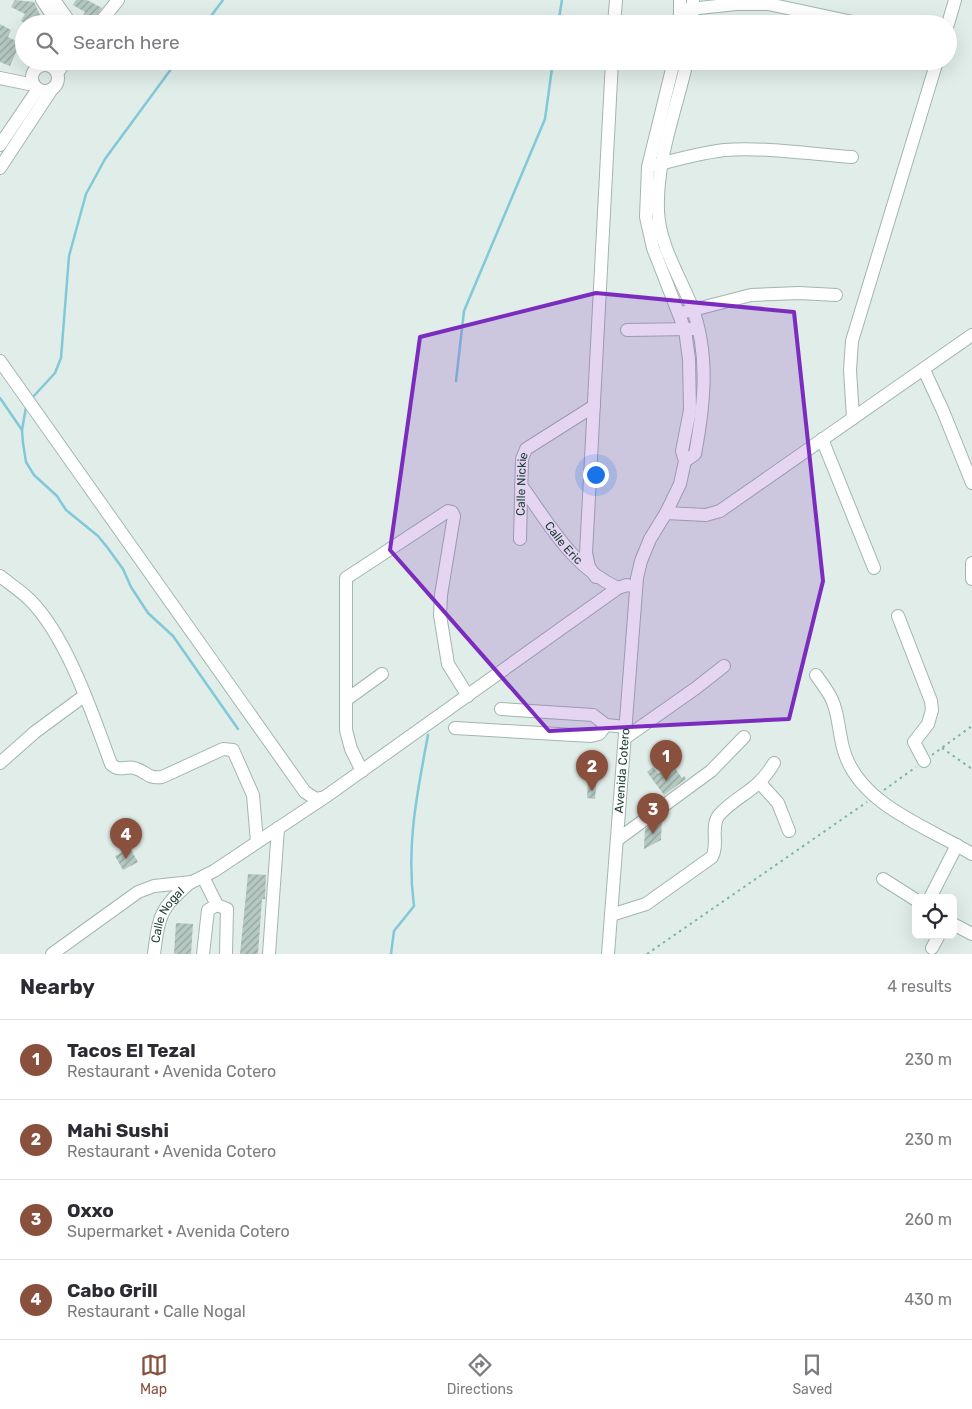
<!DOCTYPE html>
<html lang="en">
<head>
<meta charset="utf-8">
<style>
  :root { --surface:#fff; --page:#f2f2f3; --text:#2b2b33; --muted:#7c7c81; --line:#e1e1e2; --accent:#8a503e }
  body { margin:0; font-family:Rubik,sans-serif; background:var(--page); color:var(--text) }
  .controls { position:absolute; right:15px; bottom:15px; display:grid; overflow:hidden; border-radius:8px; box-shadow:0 5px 20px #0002 }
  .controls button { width:45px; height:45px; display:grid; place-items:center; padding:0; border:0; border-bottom:1px solid var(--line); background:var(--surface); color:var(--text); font:25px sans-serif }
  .you { position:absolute; left:595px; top:474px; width:18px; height:18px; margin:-12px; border:4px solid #fff; border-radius:50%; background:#1a73e8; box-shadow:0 0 0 8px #1a73e833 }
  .badge { display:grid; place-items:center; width:32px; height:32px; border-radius:50%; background:var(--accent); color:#fff; font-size:16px; font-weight:700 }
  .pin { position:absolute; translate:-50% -41px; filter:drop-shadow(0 1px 2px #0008) }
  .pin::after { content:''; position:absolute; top:26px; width:18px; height:15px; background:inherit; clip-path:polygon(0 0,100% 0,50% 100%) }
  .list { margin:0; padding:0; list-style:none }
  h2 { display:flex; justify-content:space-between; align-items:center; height:65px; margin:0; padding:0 20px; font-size:21px }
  h2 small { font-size:16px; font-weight:400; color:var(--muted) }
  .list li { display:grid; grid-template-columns:32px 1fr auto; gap:15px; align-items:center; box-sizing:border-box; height:80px; padding:0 20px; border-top:1px solid var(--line) }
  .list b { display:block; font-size:19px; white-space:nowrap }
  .list p { margin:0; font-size:16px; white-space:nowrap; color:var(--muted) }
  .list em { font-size:16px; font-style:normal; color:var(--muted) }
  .icon { flex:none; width:28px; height:28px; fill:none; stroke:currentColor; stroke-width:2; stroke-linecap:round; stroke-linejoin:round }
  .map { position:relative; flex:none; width:972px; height:954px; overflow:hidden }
  .search { position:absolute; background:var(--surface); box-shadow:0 5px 20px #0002; left:15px; right:15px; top:15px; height:55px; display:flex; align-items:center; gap:12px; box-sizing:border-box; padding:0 18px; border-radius:28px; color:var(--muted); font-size:19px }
  .sheet { height:385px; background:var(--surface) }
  nav { display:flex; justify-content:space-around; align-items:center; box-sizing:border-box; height:70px; border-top:1px solid var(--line); background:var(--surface); font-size:14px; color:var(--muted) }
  nav a { display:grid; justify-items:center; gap:2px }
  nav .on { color:var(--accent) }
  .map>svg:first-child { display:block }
</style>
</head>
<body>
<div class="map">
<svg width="972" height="954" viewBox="0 0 972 954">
  <defs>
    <pattern id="building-hatch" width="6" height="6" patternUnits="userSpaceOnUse" patternTransform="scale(1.25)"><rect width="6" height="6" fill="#b5c8c1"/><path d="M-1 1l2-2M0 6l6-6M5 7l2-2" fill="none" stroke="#93a49e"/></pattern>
  </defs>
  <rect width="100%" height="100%" fill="#e0ede8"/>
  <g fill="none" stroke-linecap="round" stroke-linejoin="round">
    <g stroke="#81c9d9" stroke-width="2.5">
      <polyline points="205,24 223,0"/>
      <polyline points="558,24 562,0"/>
      <polyline points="456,381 464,311 545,119 553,61"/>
      <polyline points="0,398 22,430"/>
      <polyline points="32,398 55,373 61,358 69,256 86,194 105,159 177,61"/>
      <polyline points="26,407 22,430 23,443 26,462 34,475 57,496 66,510 98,536 107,547 123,569 131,587 148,613 173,636 238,729"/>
      <path d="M391 954 394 931 414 906C406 845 417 794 428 735"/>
    </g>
  </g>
  <g fill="url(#building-hatch)">
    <polygon points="15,0 34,2 39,13 48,24 26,24 21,21 25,14 11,7"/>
    <polygon points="76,0 87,0 102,8 91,24 81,19 85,12 73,5"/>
    <polygon points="0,24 11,30 8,37 20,43 10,66 0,62"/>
    <polygon points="672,764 682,778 684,776 686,779 664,795 647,772 653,767 658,774"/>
    <polygon points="589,769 597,770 595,799 587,798"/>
    <polygon points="662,817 661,840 644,849 645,829"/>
    <polygon points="130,848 138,862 123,870 115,856"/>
    <polygon points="248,874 266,875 265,899 262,899 258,954 240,954"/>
    <polygon points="176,923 193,924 191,954 174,954"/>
  </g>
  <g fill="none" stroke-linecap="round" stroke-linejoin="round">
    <g stroke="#a2b6b0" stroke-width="14">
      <g id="minor">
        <polyline points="42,0 58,24"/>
        <polyline points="54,0 71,24"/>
        <polyline points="680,10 736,4 768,4 862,24"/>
        <polyline points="99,24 118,0"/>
        <polyline points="614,24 616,0"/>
        <polyline points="680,24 680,0"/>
        <polyline points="692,24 693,0"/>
        <polyline points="948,24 955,0"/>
        <circle cx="45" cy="78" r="13"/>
        <polyline points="58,72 66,61"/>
        <polyline points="0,78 34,85"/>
        <polyline points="0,145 38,89"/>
        <path d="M656 165C678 159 701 153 724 150 766 147 810 154 852 157"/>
        <polyline points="0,168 52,89"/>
        <polyline points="685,312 751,295 799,293 836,295"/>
        <polyline points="627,330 693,329"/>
        <polyline points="0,361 305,792 316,799 325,797"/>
        <polyline points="924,370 943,411 972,483"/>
        <polyline points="853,418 850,370 852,341 937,61"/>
        <polyline points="822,439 874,568"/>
        <path d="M685 461 695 454C704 406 710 355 692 307 680 277 659 244 658 211 656 159 676 111 687 61"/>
        <path id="s1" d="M521 485C550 525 572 567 618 588"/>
        <polyline points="666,513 706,515 720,511 972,335"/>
        <path id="s2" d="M520 539 522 459 526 449 594 406"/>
        <polyline points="972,563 972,579"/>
        <path d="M0 576C10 584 21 591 30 600 67 637 93 715 111 764 119 772 125 766 134 768 147 771 146 779 162 777L223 749 233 750 253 795 257 842"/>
        <polyline points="596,577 589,567 586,553 612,61"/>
        <polyline points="898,616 931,701 932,710 928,724 914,742 924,761"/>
        <path d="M816 675C822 684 831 694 834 705 840 722 839 740 846 757 865 807 930 828 972 854"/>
        <polyline points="346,700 382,674"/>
        <polyline points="501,709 593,715 606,725 626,727"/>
        <polyline points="455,728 591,736 599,734 606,725"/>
        <polyline points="625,738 696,688 724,666"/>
        <polyline points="0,763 35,732 84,696"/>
        <polyline points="362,771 351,749 346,730 346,578 448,511 452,512 454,516 441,595 440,615 448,664 468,696"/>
        <polyline points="760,783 778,803 789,831"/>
        <polyline points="617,840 711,771 744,737"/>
        <polyline points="203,877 217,905 227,909 226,954"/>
        <polyline points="883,879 916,900"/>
        <polyline points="930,898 957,845"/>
        <path d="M611 915 646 904 712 857C719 845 710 826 719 815 738 794 757 792 774 763"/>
        <polyline points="953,924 972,934"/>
        <polyline points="932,948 939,935"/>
        <polyline points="52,954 138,892 154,886 192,882 214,871 325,797 618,588 627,585 636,587"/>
        <path id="s3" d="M154 954C159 915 160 908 191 882"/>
        <polyline points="203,954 208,910 217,905"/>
        <polyline points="269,954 278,828"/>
        <path id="s4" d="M608 954 637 578 641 561 650 539 666 513 680 484 685 461 682 451 690 410 689 359 685 330 653 248 646 217 648 167 674 61"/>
      </g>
    </g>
    <g stroke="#7db5a5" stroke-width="2" stroke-dasharray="2.5 4" stroke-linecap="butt">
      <polyline points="942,748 972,769"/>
      <polyline points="932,755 972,726"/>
      <polyline points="884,790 916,767"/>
      <polyline points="647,954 867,802"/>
    </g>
    <use href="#minor" stroke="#fff" stroke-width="12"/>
  </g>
  <path fill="#7b2cbf" fill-opacity="0.2" stroke="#7b2cbf" stroke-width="4" stroke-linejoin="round" d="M596 293 794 312 823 581 789 719 549 731 390 550 420 337Z"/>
  <g text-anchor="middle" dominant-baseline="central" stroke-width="4" stroke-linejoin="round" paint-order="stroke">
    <g font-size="12" fill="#1f4038" stroke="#f1f9f5">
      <text stroke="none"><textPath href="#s2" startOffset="55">Calle Nickie</textPath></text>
      <text stroke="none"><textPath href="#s1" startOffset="72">Calle Eric</textPath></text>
      <text stroke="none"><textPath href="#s4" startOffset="184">Avenida Cotero</textPath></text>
      <text stroke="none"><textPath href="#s3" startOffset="42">Calle Nogal</textPath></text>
    </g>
  </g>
</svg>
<div class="controls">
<button><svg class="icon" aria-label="locate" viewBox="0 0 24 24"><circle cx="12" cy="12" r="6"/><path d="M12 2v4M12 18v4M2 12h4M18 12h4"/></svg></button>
</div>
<div class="you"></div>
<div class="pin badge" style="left:666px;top:781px">1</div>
<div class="pin badge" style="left:592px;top:791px">2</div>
<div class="pin badge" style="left:653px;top:834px">3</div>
<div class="pin badge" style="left:126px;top:859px">4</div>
<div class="search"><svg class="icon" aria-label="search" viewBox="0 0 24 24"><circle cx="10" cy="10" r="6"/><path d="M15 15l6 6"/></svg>Search here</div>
</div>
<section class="sheet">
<h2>Nearby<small>4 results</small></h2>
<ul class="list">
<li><span class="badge">1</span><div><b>Tacos El Tezal</b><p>Restaurant · Avenida Cotero</p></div><em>230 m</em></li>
<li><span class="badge">2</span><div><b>Mahi Sushi</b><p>Restaurant · Avenida Cotero</p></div><em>230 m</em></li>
<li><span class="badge">3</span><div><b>Oxxo</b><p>Supermarket · Avenida Cotero</p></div><em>260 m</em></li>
<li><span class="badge">4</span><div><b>Cabo Grill</b><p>Restaurant · Calle Nogal</p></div><em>430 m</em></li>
</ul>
</section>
<nav>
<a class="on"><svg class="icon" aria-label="map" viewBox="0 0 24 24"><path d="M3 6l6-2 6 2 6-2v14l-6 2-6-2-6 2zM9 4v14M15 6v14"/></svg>Map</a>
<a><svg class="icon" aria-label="directions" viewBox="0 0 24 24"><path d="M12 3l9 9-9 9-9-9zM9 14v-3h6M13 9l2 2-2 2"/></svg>Directions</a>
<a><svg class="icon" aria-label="saved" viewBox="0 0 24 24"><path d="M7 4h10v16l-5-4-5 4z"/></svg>Saved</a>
</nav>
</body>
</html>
